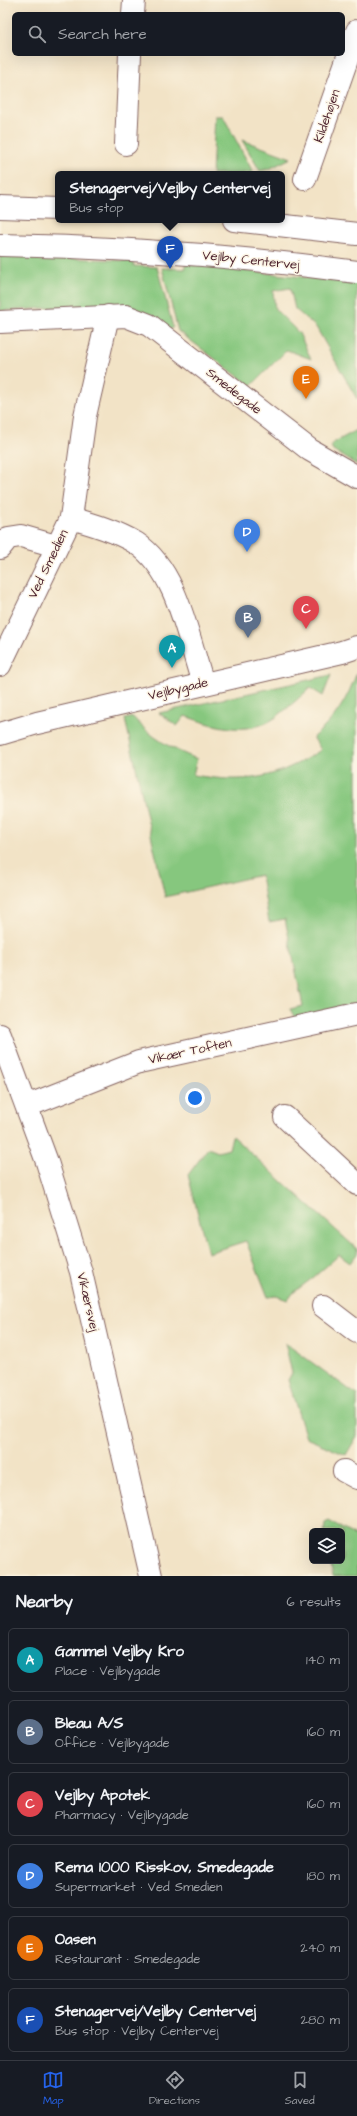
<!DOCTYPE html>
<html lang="en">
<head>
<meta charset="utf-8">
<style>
  :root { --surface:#171b24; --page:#20242c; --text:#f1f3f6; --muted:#9ea1a6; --line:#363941; --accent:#2563eb }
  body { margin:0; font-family:"Architects Daughter",sans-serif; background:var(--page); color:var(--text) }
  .controls { position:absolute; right:12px; bottom:12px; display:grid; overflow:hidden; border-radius:6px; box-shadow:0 4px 16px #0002 }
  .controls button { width:36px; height:36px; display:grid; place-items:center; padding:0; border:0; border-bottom:1px solid var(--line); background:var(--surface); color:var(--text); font:20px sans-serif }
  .you { position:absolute; left:195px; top:1098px; width:14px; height:14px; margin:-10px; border:3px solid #fff; border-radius:50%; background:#1a73e8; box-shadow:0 0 0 6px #1a73e833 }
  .badge { display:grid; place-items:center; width:26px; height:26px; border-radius:50%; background:var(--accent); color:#fff; font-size:13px; font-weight:700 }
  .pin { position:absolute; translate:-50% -33px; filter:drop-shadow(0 1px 2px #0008) }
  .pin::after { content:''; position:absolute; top:21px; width:14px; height:12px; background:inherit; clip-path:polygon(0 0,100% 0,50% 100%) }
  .popup { position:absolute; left:55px; top:171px; width:230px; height:52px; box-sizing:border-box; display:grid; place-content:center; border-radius:6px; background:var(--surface); filter:drop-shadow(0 1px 3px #0005); font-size:13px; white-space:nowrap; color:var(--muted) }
  .popup b { font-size:15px; color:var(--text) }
  .popup::after { content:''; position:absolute; left:50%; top:100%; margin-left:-8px; border:8px solid transparent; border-top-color:var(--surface) }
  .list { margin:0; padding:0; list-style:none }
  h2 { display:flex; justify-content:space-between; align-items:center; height:52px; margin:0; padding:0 16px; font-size:17px }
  h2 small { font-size:13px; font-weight:400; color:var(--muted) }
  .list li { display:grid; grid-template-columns:26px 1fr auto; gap:12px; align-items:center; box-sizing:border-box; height:64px; margin:0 8px 8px; padding:0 8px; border:1px solid var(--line); border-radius:6px }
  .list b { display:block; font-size:15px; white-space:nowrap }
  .list p { margin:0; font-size:13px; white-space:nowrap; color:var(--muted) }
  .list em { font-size:13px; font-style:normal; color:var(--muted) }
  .icon { flex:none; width:22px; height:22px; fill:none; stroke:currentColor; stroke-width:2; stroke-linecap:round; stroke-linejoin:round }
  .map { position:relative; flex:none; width:357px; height:1576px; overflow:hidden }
  .search { position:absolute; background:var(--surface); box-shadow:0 4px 16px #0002; left:12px; right:12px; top:12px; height:44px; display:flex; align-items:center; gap:10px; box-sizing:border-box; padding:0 14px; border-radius:6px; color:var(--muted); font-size:15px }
  .sheet { height:484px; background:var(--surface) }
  nav { display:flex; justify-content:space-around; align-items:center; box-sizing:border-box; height:56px; border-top:1px solid var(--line); background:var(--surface); font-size:11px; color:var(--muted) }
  nav a { display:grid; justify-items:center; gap:2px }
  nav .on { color:var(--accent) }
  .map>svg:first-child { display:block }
</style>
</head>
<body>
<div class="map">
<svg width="357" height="1576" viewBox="0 0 357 1576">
  <rect width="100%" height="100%" fill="#fcf5e5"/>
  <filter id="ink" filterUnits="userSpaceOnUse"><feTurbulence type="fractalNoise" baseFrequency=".025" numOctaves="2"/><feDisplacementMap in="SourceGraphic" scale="8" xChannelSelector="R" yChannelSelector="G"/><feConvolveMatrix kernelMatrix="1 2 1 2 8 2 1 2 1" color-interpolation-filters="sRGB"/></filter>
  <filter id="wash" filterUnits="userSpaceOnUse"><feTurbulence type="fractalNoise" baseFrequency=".012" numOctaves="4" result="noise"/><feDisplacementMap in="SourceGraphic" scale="16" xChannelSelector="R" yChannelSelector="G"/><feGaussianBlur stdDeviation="0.9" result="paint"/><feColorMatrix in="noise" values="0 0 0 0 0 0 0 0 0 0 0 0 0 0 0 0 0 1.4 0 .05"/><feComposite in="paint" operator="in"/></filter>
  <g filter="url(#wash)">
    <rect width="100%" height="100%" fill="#f2e3c6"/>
    <g fill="#86c77e" stroke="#687354">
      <polygon points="215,116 223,116 253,172 239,174 212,174"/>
      <polygon points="242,140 291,158 269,169 260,171"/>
      <polygon points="0,255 133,261 134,266 157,267 173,327 170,330 142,312 114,304 0,311"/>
      <polygon points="185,264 357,283 357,399 316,327 295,309 290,288 273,291 275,309 299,333 311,359 287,350 251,386 178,331 162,268 185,269"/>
      <polygon points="357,430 357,465 333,450 331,446 333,443"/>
      <path d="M357 672V1003L295 1018 290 1009 303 1006 285 919 269 922 261 875 165 897 125 719 133 717C151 738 172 749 197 759L193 775C248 784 275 779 321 750L313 737C335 720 348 698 357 672Z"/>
      <path d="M331 675 323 696 310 688C299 698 287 709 275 718 247 737 213 726 185 716L177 726 159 713Z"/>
      <polygon points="232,1136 357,1249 357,1254 350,1263 339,1255 314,1277 294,1292 288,1300 276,1296 268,1297 246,1241 208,1253 188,1175 208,1148 218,1152 229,1149"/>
      <polygon points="285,1343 357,1395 357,1436 346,1455 306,1438 288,1380 292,1373"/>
      <polygon points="329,1521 357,1537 357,1576 333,1576 330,1561 342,1561 342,1531 324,1531 325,1523"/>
    </g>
  </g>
  <g filter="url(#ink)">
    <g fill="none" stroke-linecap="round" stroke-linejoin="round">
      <g stroke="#856461" stroke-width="24">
        <g id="minor">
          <polyline points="133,14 134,0"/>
          <polyline points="126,144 130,54"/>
          <polyline points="305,179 357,31"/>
          <polyline points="0,322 126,316 149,325 310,450 357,477"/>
          <path d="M71 518C92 524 116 531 136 543 178 571 188 639 203 683"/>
          <polyline points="0,548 8,538 21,536 56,546"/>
          <polyline points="0,665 71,518 85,416 108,316"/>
          <polyline points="0,734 37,723 342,652 357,647"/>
          <polyline points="27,1106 139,1062 357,1014"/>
          <polyline points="285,1117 357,1184"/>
          <polyline points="323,1306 357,1332"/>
          <polyline points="344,1471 357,1478"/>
        </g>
      </g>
      <g stroke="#856461" stroke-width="24">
        <g id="tertiary">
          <polyline points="0,207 58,209"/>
          <polyline points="234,220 357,234"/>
          <path d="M0 245C120 247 239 256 357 272"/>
          <polyline points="0,1035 47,1162 81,1272 151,1576"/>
        </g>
      </g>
      <use href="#minor" stroke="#fff" stroke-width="22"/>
      <use href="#tertiary" stroke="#fff" stroke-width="22"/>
    </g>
  </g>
  <g text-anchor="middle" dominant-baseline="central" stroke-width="3" stroke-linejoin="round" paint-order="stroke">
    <g font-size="13" fill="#4a1f2b" stroke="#fcf5e5">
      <text transform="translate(327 116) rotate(-71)">Kildehøjen</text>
      <text transform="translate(251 260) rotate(6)">Vejlby Centervej</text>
      <text transform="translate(234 391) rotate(38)">Smedegade</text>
      <text transform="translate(48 564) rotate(-64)">Ved Smedien</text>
      <text transform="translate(178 689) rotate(-13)">Vejlbygade</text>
      <text transform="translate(190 1051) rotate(-12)">Vikær Toften</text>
      <text transform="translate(88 1302) rotate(77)">Vikærsvej</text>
    </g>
  </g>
</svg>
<div class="controls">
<button><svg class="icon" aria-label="layers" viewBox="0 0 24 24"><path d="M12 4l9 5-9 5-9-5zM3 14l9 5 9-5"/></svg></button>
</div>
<div class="you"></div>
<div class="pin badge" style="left:172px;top:668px;background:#0f9aa8">A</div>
<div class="pin badge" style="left:248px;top:638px;background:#5c6f8a">B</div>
<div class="pin badge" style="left:306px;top:629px;background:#e0444e">C</div>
<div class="pin badge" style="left:247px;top:552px;background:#3f7fe0">D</div>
<div class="pin badge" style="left:306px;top:399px;background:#e8710a">E</div>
<div class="pin badge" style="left:170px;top:269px;background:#1a4fb4">F</div>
<div class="popup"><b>Stenagervej/Vejlby Centervej</b>Bus stop</div>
<div class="search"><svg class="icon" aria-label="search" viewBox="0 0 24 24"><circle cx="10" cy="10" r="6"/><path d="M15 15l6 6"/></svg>Search here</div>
</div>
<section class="sheet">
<h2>Nearby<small>6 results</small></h2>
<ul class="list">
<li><span class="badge" style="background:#0f9aa8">A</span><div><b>Gammel Vejlby Kro</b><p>Place · Vejlbygade</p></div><em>140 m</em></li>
<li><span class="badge" style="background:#5c6f8a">B</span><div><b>Bleau A/S</b><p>Office · Vejlbygade</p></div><em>160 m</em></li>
<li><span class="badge" style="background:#e0444e">C</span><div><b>Vejlby Apotek</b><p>Pharmacy · Vejlbygade</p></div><em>160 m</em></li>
<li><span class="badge" style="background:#3f7fe0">D</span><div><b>Rema 1000 Risskov, Smedegade</b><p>Supermarket · Ved Smedien</p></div><em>180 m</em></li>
<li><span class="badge" style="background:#e8710a">E</span><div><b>Oasen</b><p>Restaurant · Smedegade</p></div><em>240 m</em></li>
<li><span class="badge" style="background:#1a4fb4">F</span><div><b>Stenagervej/Vejlby Centervej</b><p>Bus stop · Vejlby Centervej</p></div><em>280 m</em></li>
</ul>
</section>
<nav>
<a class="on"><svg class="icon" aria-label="map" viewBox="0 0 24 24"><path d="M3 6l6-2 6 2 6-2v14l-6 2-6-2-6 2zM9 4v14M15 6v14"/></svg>Map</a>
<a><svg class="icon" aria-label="directions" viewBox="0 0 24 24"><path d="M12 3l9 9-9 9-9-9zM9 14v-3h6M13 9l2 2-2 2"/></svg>Directions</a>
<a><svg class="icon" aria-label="saved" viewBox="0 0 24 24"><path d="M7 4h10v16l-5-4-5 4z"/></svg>Saved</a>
</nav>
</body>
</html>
